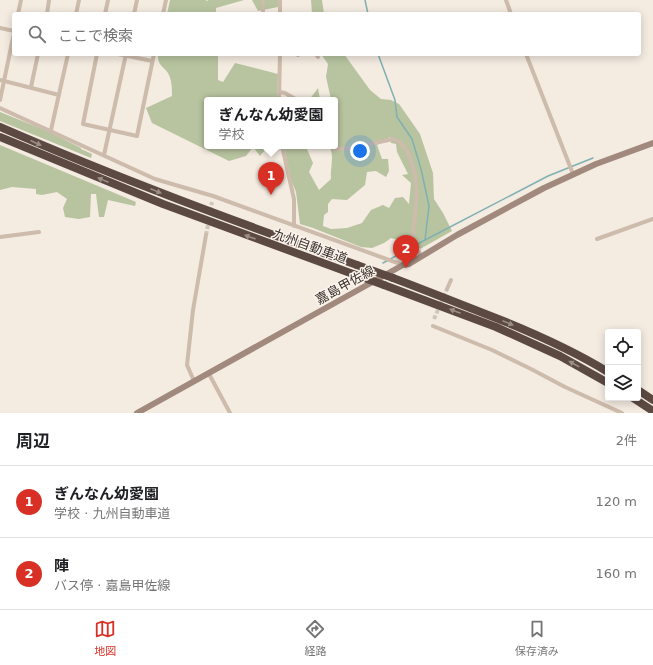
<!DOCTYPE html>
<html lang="ja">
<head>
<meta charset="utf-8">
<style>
  :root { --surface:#fff; --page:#f2f2f2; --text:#202124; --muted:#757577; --line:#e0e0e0; --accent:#d93025 }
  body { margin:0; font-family:"DejaVu Sans","Noto Sans JP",sans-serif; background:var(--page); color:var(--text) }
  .controls { position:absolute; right:12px; bottom:12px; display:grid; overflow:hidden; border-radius:4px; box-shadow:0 2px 10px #0003 }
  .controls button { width:36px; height:36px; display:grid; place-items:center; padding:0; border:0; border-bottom:1px solid var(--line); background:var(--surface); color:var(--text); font:20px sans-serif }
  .you { position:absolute; left:360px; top:151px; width:14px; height:14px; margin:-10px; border:3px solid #fff; border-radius:50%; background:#1a73e8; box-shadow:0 0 0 6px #1a73e833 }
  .badge { display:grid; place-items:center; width:26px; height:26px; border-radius:50%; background:var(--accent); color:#fff; font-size:13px; font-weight:700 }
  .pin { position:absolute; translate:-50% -33px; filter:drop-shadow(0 1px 2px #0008) }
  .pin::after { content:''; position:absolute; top:21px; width:14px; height:12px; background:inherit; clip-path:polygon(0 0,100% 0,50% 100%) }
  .popup { position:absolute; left:204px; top:97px; width:134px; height:52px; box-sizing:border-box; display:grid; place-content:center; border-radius:4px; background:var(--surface); filter:drop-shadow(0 1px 3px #0005); font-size:13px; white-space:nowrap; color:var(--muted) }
  .popup b { font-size:15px; color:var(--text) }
  .popup::after { content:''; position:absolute; left:50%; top:100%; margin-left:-8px; border:8px solid transparent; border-top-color:var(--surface) }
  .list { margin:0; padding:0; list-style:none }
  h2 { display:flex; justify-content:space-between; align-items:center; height:52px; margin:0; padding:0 16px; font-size:17px }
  h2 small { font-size:13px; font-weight:400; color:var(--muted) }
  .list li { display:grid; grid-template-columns:26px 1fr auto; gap:12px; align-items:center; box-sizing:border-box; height:72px; padding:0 16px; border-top:1px solid var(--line) }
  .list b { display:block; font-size:15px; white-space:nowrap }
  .list p { margin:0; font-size:13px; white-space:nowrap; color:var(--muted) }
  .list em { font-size:13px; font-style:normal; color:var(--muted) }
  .icon { flex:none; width:22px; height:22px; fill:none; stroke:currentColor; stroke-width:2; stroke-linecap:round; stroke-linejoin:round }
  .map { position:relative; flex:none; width:653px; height:413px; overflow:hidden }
  .search { position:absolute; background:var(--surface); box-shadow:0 2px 10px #0003; left:12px; right:12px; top:12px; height:44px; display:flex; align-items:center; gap:10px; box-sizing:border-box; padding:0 14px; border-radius:4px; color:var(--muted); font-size:15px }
  .sheet { height:196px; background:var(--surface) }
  nav { display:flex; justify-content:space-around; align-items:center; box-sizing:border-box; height:56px; border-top:1px solid var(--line); background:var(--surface); font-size:11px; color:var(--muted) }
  nav a { display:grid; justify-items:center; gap:2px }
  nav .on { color:var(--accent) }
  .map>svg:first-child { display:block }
</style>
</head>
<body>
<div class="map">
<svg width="653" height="413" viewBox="0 0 653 413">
  <rect width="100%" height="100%" fill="#f4ebe1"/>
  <g fill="#b8c4a0" fill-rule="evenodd">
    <polygon points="170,0 206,0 206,1 209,0 244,0 216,8 216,14 167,14"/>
    <polygon points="252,0 278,0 278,7 258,11"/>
    <polygon points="311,0 322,0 324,14 312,14"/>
    <path d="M158 54H218V80L223 82 235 63 278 74 277 100H207V146H265V150L260 156 253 147 246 156 229 161 152 123 146 108 172 96C172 88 172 80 168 73 163 66 157 65 158 54Z"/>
    <path d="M321 54H344L370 90 381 99 391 100 399 104 420 134 433 173 434 199 443 213 452 231 420 249 412 239 402 241 391 238 384 243 372 248 361 247 313 228 300 224 296 192 291 180 284 146H311L307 149 313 163 309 172 319 190 331 179C330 168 335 155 329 146H335V100H309L318 88 320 99H331L326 77 328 64ZM390 137 391 143 396 144 397 152 408 174 402 175 411 183 409 204 403 197 395 198 389 208 383 205 371 210 362 223 347 228 331 229 323 226 324 215 328 212V204L332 199 347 200 365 185 367 172 376 171 386 177 389 171 388 159H382L377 145Z"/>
    <polygon points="0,112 47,131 81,148 81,149 92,154 91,158 0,121"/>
    <polygon points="0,145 136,202 135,206 108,200 104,217 99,217 96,194 91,194 90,217 79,219 65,217 63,208 67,199 57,192 42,195 36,194 36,189 12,187 0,190"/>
  </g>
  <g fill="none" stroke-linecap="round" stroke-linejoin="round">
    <g stroke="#7fb0b2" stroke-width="1.5">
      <polyline points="365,0 368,14"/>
      <polyline points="378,54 395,100 397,117 412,139 421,169 429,206 425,240 383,263"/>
      <polyline points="425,240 548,176 593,158"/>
    </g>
    <g stroke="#cfc6bd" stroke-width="4" stroke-dasharray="4 2" stroke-linecap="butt">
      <polyline points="210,211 212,202"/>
      <polyline points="206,235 209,220"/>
      <polyline points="434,319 447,289"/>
    </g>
    <g stroke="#cdbbac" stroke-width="4">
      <polyline points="263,0 263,14"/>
      <polyline points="280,0 280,14"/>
      <polyline points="506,0 511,14"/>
      <polyline points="18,14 21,0"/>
      <polyline points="47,14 49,0"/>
      <polyline points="76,14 79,0"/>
      <polyline points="105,14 108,0"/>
      <polyline points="134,14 137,0"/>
      <polyline points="163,14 166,0"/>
      <polyline points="0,28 14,31"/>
      <polyline points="97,54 83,124 137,136 154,54"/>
      <polyline points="118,54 152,61"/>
      <polyline points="259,54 262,54"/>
      <polyline points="297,54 298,55"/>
      <polyline points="316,54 318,57"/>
      <polyline points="526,54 573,174"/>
      <polyline points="0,80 59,95"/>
      <polyline points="31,87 38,54"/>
      <polyline points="280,92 285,93 297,100"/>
      <polyline points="0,100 14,33"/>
      <polyline points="279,100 280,54"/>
      <polyline points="0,108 155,179 213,196 403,265"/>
      <polyline points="51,130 68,54"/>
      <polyline points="282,146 294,199 294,226"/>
      <path d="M329 146 334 149 352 148 393 139C402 142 407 149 410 158 422 190 414 208 413 240 413 245 419 252 421 256"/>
      <polyline points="104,155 126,54"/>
      <polyline points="0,237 39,232"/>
      <polyline points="597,239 653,219"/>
      <polyline points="447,289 451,280"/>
      <polyline points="433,326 492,350 531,369 565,387 622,413"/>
      <polyline points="209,374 230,413"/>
      <polyline points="194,381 187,365 193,310 206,235"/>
    </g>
    <polyline stroke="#a18a7d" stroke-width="6" points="137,413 403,265 409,264 457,235 544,188 596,164 653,143"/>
    <g stroke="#5c4a42" stroke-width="8">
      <path d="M0 127C117 178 237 222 357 265"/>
      <polyline points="0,137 163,204 353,274"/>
      <path d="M393 278C430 292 465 306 501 320 538 335 574 351 608 372"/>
      <polyline points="384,285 496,327 560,356 608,383"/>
      <polyline points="638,390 653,400"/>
      <polyline points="633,398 653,411"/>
    </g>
    <g stroke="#5c4a42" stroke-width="8">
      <polyline points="357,265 393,278"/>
      <polyline points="353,274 384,285"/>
    </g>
  </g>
  <defs><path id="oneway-solid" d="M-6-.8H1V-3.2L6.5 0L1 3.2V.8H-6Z"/></defs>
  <g fill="#9c8e87">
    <use href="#oneway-solid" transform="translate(36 143) rotate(24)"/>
    <use href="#oneway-solid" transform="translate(103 180) rotate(-158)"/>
    <use href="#oneway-solid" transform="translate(156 191) rotate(22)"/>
    <use href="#oneway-solid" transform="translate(250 237) rotate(-160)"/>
    <use href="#oneway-solid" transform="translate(455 311) rotate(-159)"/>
    <use href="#oneway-solid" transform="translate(508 323) rotate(22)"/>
    <use href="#oneway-solid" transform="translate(574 364) rotate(-151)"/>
  </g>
  <g text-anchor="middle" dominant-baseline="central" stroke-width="3" stroke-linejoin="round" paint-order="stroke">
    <g font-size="13" fill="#3b302b" stroke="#fbf5ee">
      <text transform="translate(310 246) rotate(20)">九州自動車道</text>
      <text transform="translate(345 285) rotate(-29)">嘉島甲佐線</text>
    </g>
  </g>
</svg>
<div class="controls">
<button><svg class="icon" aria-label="locate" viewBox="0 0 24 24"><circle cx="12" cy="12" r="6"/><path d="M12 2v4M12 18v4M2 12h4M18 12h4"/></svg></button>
<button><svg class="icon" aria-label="layers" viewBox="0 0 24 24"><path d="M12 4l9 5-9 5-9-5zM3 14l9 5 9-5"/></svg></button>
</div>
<div class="you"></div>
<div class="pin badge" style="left:271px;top:195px">1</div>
<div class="popup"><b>ぎんなん幼愛園</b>学校</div>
<div class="pin badge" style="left:406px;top:268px">2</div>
<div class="search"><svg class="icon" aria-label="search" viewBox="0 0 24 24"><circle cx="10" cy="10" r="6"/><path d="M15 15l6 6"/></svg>ここで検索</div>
</div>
<section class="sheet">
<h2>周辺<small>2件</small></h2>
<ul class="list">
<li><span class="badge">1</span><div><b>ぎんなん幼愛園</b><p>学校 · 九州自動車道</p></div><em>120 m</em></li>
<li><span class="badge">2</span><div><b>陣</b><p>バス停 · 嘉島甲佐線</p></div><em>160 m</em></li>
</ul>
</section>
<nav>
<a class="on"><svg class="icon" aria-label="map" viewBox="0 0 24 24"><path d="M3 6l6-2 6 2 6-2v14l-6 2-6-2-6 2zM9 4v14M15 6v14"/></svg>地図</a>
<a><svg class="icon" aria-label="directions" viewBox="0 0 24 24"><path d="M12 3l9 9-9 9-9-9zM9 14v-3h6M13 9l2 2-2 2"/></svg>経路</a>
<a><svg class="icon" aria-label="saved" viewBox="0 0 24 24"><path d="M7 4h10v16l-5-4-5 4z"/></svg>保存済み</a>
</nav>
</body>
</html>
